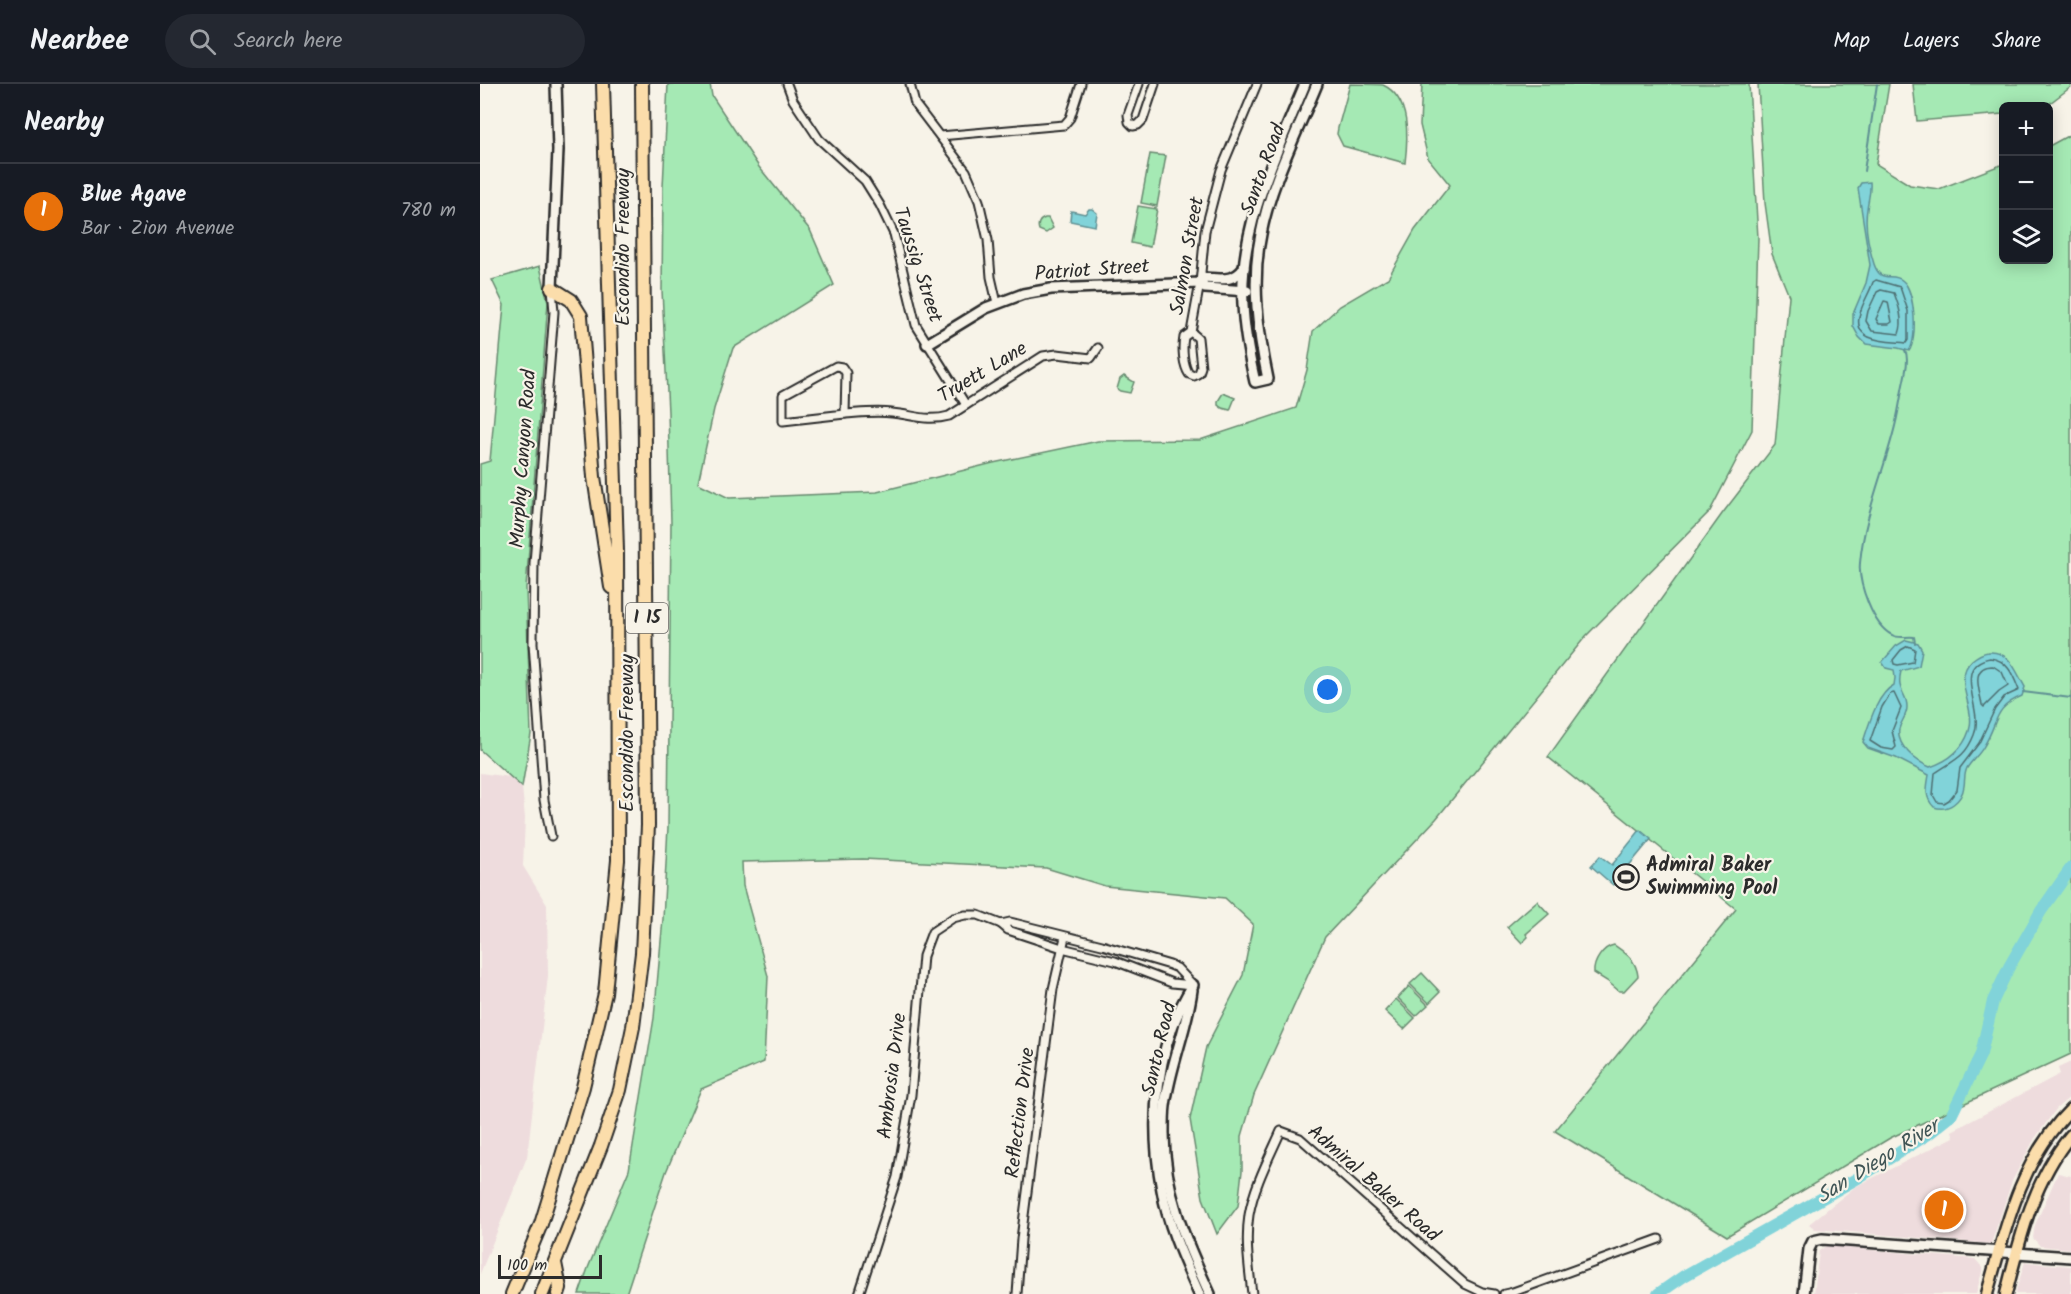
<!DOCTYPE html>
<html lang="en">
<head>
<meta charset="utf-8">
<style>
  :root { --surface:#171b24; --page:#242831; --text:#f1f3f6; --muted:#9ea1a6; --line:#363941; --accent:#98999b }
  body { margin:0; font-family:Kalam,sans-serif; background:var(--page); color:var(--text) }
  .controls { position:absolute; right:18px; top:18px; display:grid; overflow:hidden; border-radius:9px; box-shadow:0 3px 15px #0003 }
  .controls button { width:54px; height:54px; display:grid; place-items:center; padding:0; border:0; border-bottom:2px solid var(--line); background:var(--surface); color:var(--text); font:30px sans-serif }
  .scale { position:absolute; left:18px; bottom:15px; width:104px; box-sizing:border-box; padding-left:6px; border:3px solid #2b2b2b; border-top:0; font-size:16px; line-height:21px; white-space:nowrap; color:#2b2b2b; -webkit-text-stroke:4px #f7f3e8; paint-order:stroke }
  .you { position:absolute; left:848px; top:606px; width:21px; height:21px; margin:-15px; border:4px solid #fff; border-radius:50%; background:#1a73e8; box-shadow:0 0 0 9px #1a73e833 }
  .badge { display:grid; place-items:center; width:39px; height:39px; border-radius:50%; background:var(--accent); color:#fff; font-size:20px; font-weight:700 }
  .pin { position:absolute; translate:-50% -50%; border:3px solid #fff; box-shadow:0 2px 6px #0006 }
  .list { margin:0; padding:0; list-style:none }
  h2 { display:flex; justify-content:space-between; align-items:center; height:78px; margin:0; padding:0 24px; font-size:26px }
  h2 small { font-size:20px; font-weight:400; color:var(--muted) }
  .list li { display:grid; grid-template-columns:39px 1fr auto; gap:18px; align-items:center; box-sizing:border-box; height:96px; padding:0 24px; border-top:2px solid var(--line) }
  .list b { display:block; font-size:22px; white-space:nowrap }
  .list p { margin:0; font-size:20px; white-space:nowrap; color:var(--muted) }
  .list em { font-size:20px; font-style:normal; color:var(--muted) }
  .icon { flex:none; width:33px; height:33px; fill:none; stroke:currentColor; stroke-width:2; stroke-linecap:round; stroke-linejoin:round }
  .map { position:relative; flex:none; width:1591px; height:1210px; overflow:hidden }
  header { display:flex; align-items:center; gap:36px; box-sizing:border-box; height:84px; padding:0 30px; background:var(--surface); border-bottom:2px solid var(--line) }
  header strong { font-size:28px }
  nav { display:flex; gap:33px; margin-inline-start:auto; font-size:21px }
  .search { width:420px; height:54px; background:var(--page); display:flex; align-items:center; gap:15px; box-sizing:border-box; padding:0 21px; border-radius:33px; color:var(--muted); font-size:22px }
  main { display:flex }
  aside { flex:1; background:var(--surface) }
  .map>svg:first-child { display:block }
</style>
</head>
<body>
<header>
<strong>Nearbee</strong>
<div class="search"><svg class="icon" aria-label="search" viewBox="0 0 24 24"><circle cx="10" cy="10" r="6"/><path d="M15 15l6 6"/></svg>Search here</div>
<nav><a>Map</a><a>Layers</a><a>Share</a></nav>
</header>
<main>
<aside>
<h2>Nearby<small></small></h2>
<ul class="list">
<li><span class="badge" style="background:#e8710a">1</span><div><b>Blue Agave</b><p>Bar · Zion Avenue</p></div><em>780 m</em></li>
</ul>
</aside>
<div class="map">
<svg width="1591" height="1210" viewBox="0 0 1591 1210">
  <rect width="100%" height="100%" fill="#f7f3e8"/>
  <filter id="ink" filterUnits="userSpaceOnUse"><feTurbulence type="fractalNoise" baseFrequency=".0167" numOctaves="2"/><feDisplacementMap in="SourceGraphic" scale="12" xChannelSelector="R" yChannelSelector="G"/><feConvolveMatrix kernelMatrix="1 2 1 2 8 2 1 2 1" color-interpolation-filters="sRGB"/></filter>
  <g filter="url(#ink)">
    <g fill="#eedcdd">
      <polygon points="0,689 30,693 42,703 45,734 43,782 67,821 68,892 47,1073 0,1190"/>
      <polygon points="1591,978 1591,1012 1577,1024 1555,1054 1532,1097 1511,1160 1335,1145 1329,1140 1375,1103 1474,1053 1472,1047 1580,990 1578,984"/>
      <polygon points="1578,1089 1591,1092 1591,1165 1560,1162 1553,1154 1555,1141"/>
      <polygon points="1346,1162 1495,1175 1503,1184 1496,1210 1334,1210 1339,1167"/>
      <polygon points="1545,1178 1591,1182 1591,1210 1535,1210"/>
    </g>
    <g fill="#a5e9b4" stroke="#688a70" stroke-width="1.5">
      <polygon points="188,0 230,0 232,12 279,83 330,146 354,201 253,264 234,325 218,399 249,414 397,408 513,379 618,357 720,356 816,324 827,286 833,247 860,222 908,194 935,146 970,101 948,74 940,41 942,0 1269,0 1278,154 1272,346 1230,427 1106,552 956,735 845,853 774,1011 762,1052 762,1087 758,1122 737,1150 723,1114 710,1035 726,963 763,891 773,840 745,814 625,802 566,784 383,775 262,778 263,802 288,892 284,978 221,1005 186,1088 146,1210 99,1210 108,1184 149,1086 174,934 183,835 188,743 191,438 188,328 182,206 183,103"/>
      <path d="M870 0C880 0 895 0 903 1 931 14 928 54 925 79L863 62 857 50 858 44Z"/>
      <polygon points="1278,0 1409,0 1396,80 1430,101 1459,105 1523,80 1524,176 1568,176 1569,62 1591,50 1591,970 1410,1054 1247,1152 1075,1047 1256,825 1068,673 1242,430 1295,361 1309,212 1292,170 1285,119"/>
      <polygon points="1433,0 1591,0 1591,3 1566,22 1524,22 1523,30 1437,37"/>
      <polygon points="670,70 686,72 677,122 661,119"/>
      <polygon points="658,122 677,125 670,163 651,159"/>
      <path d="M565 134H568L573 144 566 149 559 146C557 140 559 136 565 134Z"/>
      <polygon points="60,182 68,218 46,504 51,650 42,703 0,666 0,380 10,377 24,221 12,196"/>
      <polygon points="644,292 654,298 650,309 640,307 637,305 640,295"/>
      <polygon points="743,309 755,314 750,326 742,324 738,321 738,317"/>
      <polygon points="1057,817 1069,830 1046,850 1048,853 1042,859 1027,843"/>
      <path d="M1134 861C1147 870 1156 876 1158 892L1144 907H1139L1127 897 1114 889C1113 878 1123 863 1134 861Z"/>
      <polygon points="942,889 960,908 949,919 930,900"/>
      <polygon points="929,902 948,921 936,932 918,914"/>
      <polygon points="916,915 935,934 924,945 905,927"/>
    </g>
    <g fill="#81d3d9" stroke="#5f9093" stroke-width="1.5">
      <path d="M1390 98C1391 109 1388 115 1387 125 1384 143 1389 164 1394 180 1401 201 1412 187 1423 197 1435 207 1438 255 1429 267L1418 264 1386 260 1379 253 1373 242V230L1386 199 1390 181 1378 104 1381 99Z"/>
      <polygon points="609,125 612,125 617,129 615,142 590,137 591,127 605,130"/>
      <path d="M1426 556 1438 559 1442 566 1439 582 1421 587C1416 609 1427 608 1427 623 1427 632 1421 637 1419 645 1416 662 1437 678 1450 683 1468 677 1483 665 1489 647 1497 624 1471 596 1492 576 1497 572 1501 569 1508 568 1530 566 1536 588 1545 603L1542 612C1513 624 1519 637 1504 662 1500 670 1492 676 1487 684 1484 690 1485 696 1484 702 1482 717 1468 728 1454 723 1444 713 1447 703 1449 691L1416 674 1388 664 1383 658C1389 640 1397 610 1414 601L1415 594 1414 586 1406 584 1402 578 1416 562Z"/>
      <polygon points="1160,746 1171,755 1133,801 1111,782 1120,772 1132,781"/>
    </g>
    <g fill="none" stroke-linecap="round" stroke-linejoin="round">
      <g stroke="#4d6e71" stroke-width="1.5">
        <path d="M1396 196 1420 203 1428 227V256L1426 259C1407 257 1371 259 1380 229 1383 218 1390 208 1393 198Z"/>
        <path d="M1401 206 1414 209C1419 222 1424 237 1419 250L1392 247 1386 237 1388 227 1397 208Z"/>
        <polygon points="1404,217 1408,218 1412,238 1409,240 1399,240 1396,235"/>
        <polygon points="1428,562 1435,565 1433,578 1418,581 1414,580 1413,576 1421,566"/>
        <path d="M1510 574C1528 576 1533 591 1539 606L1524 613 1515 625 1499 659 1480 684 1477 706 1469 716 1464 719 1457 718 1453 711 1455 689C1474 676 1485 674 1494 651 1505 627 1470 581 1510 574Z"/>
        <path d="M1513 582 1522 588 1528 602 1519 608 1504 623 1502 621C1500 607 1489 582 1513 582Z"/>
        <polygon points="1414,609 1421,624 1412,647 1416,663 1413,666 1401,664 1390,657 1402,623 1410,610"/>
      </g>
      <g stroke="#5f9093" stroke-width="2">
        <polyline points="1384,87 1397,0"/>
        <path d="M1425 266C1430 276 1424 294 1422 306 1420 318 1418 330 1415 342 1404 387 1384 432 1380 479 1378 499 1393 542 1412 551 1419 555 1426 552 1434 553L1435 559"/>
        <polyline points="1543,608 1591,614"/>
      </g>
      <polyline stroke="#81d3d9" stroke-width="12" points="1178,1210 1204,1192 1378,1094 1447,1051 1471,1032 1501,970 1513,917 1529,883 1561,827 1591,784"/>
      <g stroke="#2b2b2b" stroke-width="11">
        <g id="street">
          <polyline points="307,0 313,16 339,55 385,97 400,121 414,150 436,241 486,321"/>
          <polyline points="430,0 435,20 486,87 499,117 508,156 511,193 517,219"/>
          <polyline points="659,0 648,31 649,38 653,42 658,41 663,36 675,0"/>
          <polyline points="460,52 584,41 590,34 601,0"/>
          <path d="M711 248 718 254 721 283 719 289 714 292 709 290C703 281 702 264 704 253L711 248 720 199 725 147 741 86 777 0"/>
          <polygon points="356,282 362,283 366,289 365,330 303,337 303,311"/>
          <path d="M365 330C381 329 396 327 412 329 434 331 447 338 469 332L563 272 577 270 611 274 618 264"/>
          <polyline points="71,752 64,716 53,559 54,479 74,228 72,204"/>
          <polyline points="521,840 530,838 622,861 690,881 697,884 713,901"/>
          <polyline points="379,1210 417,1093 431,1011 443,872 452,848 473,834 485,831 498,831 521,840 528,846 582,864 635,877 692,899 713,901"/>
          <polyline points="537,1210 541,1155 573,905 585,853"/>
          <path d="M772 1210C769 1183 765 1157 769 1131 774 1102 789 1074 801 1047L820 1054 985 1200 1002 1208 1014 1210"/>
          <polyline points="1024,1210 1033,1208 1179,1155"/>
        </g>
      </g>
      <g stroke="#2b2b2b" stroke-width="14">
        <g id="secondary">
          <path d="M825 0C796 70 759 142 763 220 764 247 769 272 775 298L788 295C778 248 771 198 781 150 791 98 817 49 837 0"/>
          <polyline points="720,199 725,204 767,207"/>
          <polyline points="72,204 78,66 76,0"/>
          <path d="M447 260 506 224 543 210 571 205 720 199 725 194C741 195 754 198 764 184"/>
          <path d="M713 901C675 961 669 1037 682 1106 688 1142 704 1176 719 1210"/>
          <path d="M712 906C707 945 690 982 685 1022 684 1030 684 1040 684 1049 684 1109 705 1156 730 1210"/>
          <polyline points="1324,1210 1329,1165 1333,1157 1342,1155 1591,1173"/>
        </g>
      </g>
      <g stroke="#2b2b2b" stroke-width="15">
        <g id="primary">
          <path d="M1507 1210C1525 1145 1541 1074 1591 1025"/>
          <path d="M1526 1210C1540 1154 1553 1097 1591 1051"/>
        </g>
      </g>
      <g stroke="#2b2b2b" stroke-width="16">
        <g id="highway">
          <polyline points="72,204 91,216 101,232 114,393 131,503"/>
          <polyline points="75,1179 80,1204 78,1210"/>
          <polyline points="32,1210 61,1140 103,1003 125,909 138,776 137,467 123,0"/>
          <polyline points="62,1210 121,1062 140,1006 153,943 162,869 168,741 162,0"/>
        </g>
      </g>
      <use href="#street" stroke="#f7f3e8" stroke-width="7"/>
      <use href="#secondary" stroke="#f7f3e8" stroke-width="9"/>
      <use href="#primary" stroke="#fbddab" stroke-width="10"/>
      <use href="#highway" stroke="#fbddab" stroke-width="12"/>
    </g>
  </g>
  <defs>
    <g id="stadium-ring" transform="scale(1.35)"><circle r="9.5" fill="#f7f3e8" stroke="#2b2b2b" stroke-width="1.5"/><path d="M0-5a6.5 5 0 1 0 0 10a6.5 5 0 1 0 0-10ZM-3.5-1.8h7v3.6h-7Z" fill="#2b2b2b"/></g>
  </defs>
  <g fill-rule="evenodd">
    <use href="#stadium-ring" x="1146" y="793"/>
  </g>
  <g text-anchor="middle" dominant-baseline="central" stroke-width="4.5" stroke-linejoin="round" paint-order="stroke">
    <rect fill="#f7f3e8" stroke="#686764" stroke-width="1.5" x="146" y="519" width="42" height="30" rx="4.5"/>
    <g font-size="18" font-weight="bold" fill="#2b2b2b">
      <text x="167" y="534">I 15</text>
    </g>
    <g font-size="20" fill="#2b2b2b" stroke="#f7f3e8">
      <text transform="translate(784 86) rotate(-70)">Santo Road</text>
      <text transform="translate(144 163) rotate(-90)">Escondido Freeway</text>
      <text transform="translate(708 172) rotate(-80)">Salmon Street</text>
      <text transform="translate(437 181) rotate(72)">Taussig Street</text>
      <text transform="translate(612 187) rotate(-4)">Patriot Street</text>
      <text transform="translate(503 289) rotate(-31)">Truett Lane</text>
      <text transform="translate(44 375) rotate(-86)">Murphy Canyon Road</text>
      <text transform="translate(148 649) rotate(-90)">Escondido Freeway</text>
      <text transform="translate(680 965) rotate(-77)">Santo Road</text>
      <text transform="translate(413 992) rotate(-83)">Ambrosia Drive</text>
      <text transform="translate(541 1029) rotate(-83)">Reflection Drive</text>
      <text transform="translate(893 1100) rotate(41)">Admiral Baker Road</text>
    </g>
    <g font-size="20" font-weight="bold" fill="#2b2b2b" stroke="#f7f3e8" text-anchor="start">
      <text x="1166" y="782">Admiral Baker<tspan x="1166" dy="23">Swimming Pool</tspan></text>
    </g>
    <g font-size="21" font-style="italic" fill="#405556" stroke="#f7f3e8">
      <text transform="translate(1398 1078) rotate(-32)">San Diego River</text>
    </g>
  </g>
</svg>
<div class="controls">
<button>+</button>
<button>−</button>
<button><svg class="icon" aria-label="layers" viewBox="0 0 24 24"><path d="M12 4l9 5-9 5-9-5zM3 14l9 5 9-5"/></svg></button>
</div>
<div class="scale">100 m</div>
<div class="you"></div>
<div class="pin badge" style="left:1464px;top:1126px;background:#e8710a">1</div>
</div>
</main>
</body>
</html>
